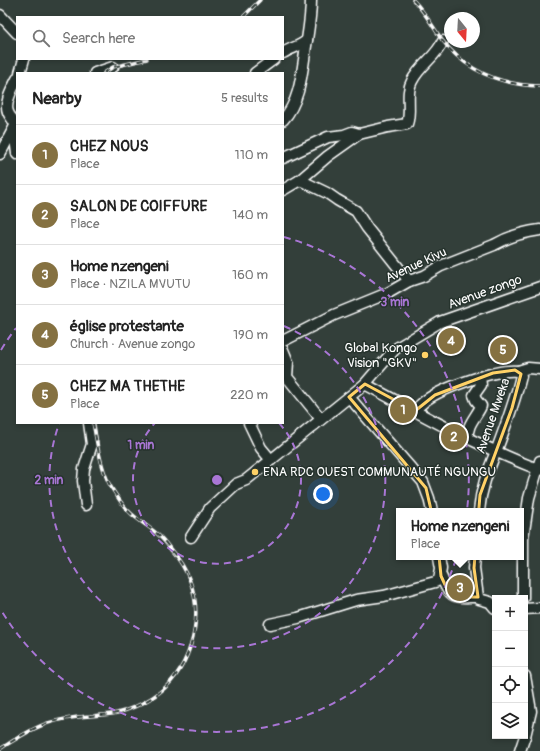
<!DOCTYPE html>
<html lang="en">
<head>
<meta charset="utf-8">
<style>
  :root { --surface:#fff; --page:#f6f6f6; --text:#222; --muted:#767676; --line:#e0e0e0; --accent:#857141 }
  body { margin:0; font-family:Pangolin,sans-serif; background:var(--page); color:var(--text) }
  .controls { position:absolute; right:12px; bottom:12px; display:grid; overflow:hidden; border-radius:0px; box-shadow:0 2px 6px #0003 }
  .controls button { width:36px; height:36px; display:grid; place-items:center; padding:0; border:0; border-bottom:1px solid var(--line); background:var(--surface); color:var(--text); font:20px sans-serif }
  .compass { position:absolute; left:444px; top:12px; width:36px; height:36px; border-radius:50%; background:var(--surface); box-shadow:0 2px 6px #0003; rotate:162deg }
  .you { position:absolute; left:323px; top:494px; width:14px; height:14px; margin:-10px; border:3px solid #fff; border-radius:50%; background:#1a73e8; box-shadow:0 0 0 6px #1a73e833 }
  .badge { display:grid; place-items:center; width:26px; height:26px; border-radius:50%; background:var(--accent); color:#fff; font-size:13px; font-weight:700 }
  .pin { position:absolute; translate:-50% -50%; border:2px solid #fff; box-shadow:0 1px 4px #0006 }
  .popup { position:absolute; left:396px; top:508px; width:128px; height:52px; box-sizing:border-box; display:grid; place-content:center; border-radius:0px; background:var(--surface); filter:drop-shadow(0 1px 3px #0005); font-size:13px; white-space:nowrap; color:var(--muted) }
  .popup b { font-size:15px; color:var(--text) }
  .popup::after { content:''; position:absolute; left:50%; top:100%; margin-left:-8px; border:8px solid transparent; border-top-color:var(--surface) }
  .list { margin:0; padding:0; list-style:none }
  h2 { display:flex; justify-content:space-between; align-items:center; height:52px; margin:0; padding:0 16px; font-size:17px }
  h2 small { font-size:13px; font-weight:400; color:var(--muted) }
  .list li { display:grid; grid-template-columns:26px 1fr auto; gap:12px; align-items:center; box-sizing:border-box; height:60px; padding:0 16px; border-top:1px solid var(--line) }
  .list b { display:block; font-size:15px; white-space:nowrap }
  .list p { margin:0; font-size:13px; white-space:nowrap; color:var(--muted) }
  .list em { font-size:13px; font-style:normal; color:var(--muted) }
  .icon { flex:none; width:22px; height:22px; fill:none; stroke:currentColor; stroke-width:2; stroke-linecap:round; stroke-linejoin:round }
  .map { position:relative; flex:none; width:540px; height:751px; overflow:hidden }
  .search { position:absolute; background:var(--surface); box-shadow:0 2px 6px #0003; left:16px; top:16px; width:268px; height:44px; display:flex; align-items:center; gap:10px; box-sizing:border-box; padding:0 14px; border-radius:0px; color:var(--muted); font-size:15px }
  .panel { position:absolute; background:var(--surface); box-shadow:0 2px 6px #0003; left:16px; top:72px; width:268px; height:352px; border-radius:0px }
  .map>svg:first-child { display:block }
</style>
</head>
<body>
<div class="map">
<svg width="540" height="751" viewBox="0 0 540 751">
  <rect width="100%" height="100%" fill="#333f3a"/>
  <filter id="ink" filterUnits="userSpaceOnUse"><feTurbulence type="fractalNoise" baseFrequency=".025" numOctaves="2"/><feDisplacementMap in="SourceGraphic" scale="8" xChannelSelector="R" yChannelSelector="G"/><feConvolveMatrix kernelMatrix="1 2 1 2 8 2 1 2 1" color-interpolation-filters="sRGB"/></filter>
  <g filter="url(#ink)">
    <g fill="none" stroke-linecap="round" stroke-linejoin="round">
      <g stroke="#fff" stroke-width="13">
        <g id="minor">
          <polyline points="0,15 17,33"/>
          <path d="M283 53C291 48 301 46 307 40"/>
          <polyline points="20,73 24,59"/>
          <polyline points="95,73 113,67"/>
          <polyline points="255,73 274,59"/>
          <path d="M283 120C302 99 302 67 307 40 309 27 311 14 311 0"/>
          <polyline points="14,130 17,154"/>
          <path d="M0 154 15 126C15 120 10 118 8 112 4 102 13 88 17 79"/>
          <polyline points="283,158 328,137 344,135 352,132 359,134"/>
          <polyline points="300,180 327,193 337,200 356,211 367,228 409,281"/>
          <path d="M283 190 300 180 328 156 359 134 388 127 407 124C412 111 405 93 412 81 420 65 436 57 443 41"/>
          <path d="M283 341 334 315 388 293 409 281 424 276 441 266 494 245C508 237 524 232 540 230"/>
          <polyline points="283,350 288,362 287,377 321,419"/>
          <polyline points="518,371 528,368 540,369"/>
          <path d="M365 384C422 415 480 447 540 470"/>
          <polyline points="349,397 423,482 429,498 432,511"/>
          <path d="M415 411C418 407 422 403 426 400 443 388 497 368 518 371L520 373 521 376C515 401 506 425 497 449 488 471 481 487 479 511"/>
          <polyline points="249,423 261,448 271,460"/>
          <path d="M468 438C466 425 477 416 481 406L476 400 474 395 481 385 480 377"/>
          <polyline points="86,505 83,481 84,469 92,444 89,423"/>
          <polyline points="191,537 210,508 236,484 246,480 365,384 395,349 440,322 540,287"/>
          <polyline points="475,557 474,568 478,597 479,599 490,602 495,608"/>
          <path d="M441 576C443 580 445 586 448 590 455 601 468 596 478 597"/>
          <polyline points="523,598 523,538 529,498 540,461"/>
          <polyline points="525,609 540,608"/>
          <polyline points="270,624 298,618 356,600 384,596 435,582 439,580 441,568 439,557"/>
          <polyline points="525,676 531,711 525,736"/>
          <polyline points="520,751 525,736"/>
        </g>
      </g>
      <use href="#minor" stroke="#26332d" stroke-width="10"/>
      <g stroke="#fff" stroke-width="3.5">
        <g id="rail">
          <path d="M413 0C425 12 433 27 442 40 467 72 501 85 540 86"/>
          <polyline points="243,17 260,0"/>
          <polyline points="104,73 113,67 147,59"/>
          <path d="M0 749C16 739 30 729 48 723 61 719 76 717 90 716 99 715 108 715 117 713 129 710 142 704 153 697 189 674 205 621 190 581 186 570 179 559 171 550 167 544 161 537 155 532 144 523 129 515 121 502 116 495 110 487 107 479 99 461 97 442 93 423"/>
        </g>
      </g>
      <use href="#rail" stroke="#26332d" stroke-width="2" stroke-dasharray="6" stroke-linecap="butt"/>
    </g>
  </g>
  <path fill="none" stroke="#ffd166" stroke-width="3" stroke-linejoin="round" d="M515 370 521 374 512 408 480 495 474 568 478 597H456L447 589 441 576 437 536 426 488 349 397 365 384 415 411 435 395 493 373Z"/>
  <g fill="none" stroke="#a976d5" stroke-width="2" stroke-dasharray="7 5">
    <path d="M279 423A84 84 0 1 1 155 423"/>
    <path d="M284 326A168 168 0 1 1 59 424"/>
    <path d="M1 350A252 252 0 0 1 16 328M284 237A252 252 0 1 1 1 610"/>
  </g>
  <g fill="#ffd166" stroke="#26332d" stroke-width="1.5">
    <circle cx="425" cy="355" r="4"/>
    <circle cx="255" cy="472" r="4"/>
  </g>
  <g text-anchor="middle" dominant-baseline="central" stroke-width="3" stroke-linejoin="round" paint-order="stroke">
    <g font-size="13" fill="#fff" stroke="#26332d">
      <text transform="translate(416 265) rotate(-25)">Avenue Kivu</text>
      <text transform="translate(485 292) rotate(-20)">Avenue zongo</text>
      <text transform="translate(493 416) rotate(-71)">Avenue Mweka</text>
    </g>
    <g font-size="13" fill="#fff" stroke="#26332d" text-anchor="end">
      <text x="417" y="348">Global Kongo<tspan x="417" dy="15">Vision "GKV"</tspan></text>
      <text x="263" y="472" text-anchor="start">ENA RDC OUEST COMMUNAUTÉ NGUNGU</text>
    </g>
  </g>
  <circle cx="217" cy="480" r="6" fill="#a976d5" stroke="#26332d" stroke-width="2"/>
  <g font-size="12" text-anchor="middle" font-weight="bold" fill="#a976d5" stroke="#26332d" stroke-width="3" stroke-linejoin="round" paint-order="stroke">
    <text x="395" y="306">3 min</text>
    <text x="141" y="449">1 min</text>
    <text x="49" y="484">2 min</text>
  </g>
</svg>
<div class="controls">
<button>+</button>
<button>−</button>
<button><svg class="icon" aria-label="locate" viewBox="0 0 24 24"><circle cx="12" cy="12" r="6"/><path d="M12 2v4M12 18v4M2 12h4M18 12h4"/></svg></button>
<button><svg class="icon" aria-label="layers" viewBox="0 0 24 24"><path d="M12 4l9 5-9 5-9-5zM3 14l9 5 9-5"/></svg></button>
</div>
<svg class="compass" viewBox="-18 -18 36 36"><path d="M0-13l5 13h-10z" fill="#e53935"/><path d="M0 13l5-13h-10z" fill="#767676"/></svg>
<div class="you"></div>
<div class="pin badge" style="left:403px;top:410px">1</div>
<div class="pin badge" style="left:454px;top:437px">2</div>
<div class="pin badge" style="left:460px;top:588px">3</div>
<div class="popup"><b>Home nzengeni</b>Place</div>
<div class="pin badge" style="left:451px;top:341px">4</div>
<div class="pin badge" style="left:503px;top:350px">5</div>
<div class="search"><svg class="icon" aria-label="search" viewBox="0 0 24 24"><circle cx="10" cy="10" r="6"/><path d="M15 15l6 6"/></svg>Search here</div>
<section class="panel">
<h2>Nearby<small>5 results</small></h2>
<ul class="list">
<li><span class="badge">1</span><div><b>CHEZ NOUS</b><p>Place</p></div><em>110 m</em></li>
<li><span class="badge">2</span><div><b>SALON DE COIFFURE</b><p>Place</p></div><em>140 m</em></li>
<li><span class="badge">3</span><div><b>Home nzengeni</b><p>Place · NZILA MVUTU</p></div><em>160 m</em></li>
<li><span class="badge">4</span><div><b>église protestante</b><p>Church · Avenue zongo</p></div><em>190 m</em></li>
<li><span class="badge">5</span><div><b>CHEZ MA THETHE</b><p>Place</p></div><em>220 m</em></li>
</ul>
</section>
</div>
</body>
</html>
